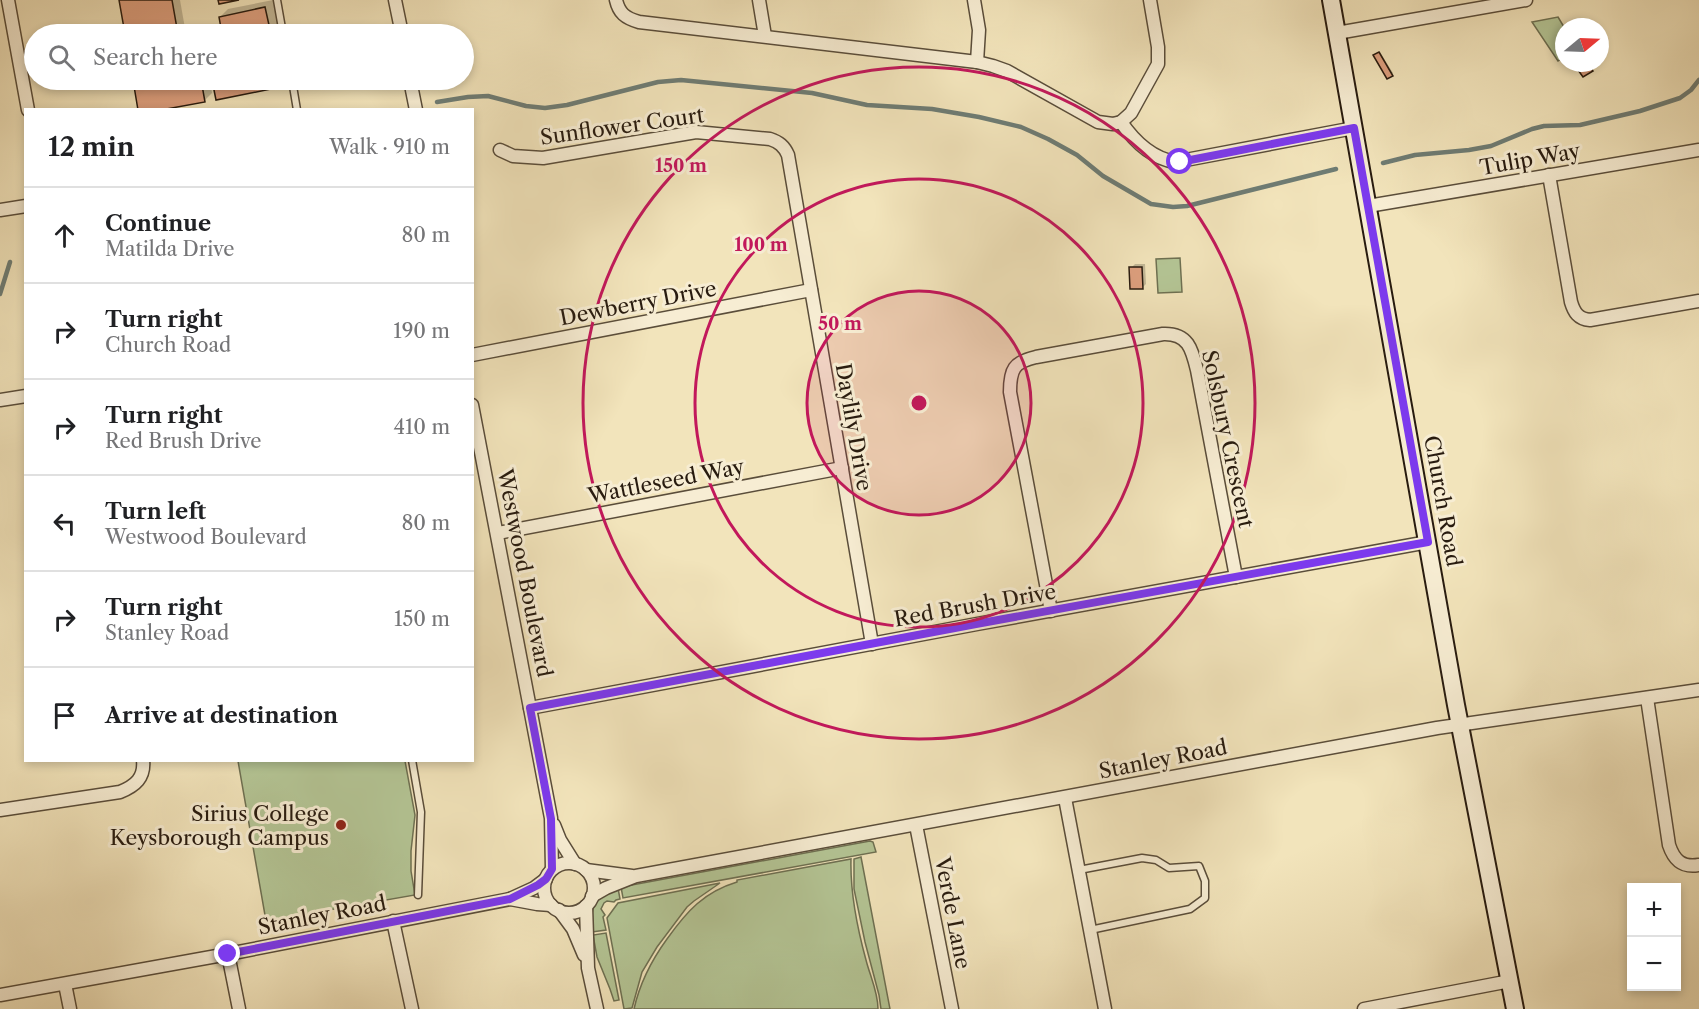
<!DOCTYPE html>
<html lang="en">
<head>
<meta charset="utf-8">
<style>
  :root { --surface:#fff; --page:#f6f6f6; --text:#202124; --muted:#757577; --line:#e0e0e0 }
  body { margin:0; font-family:"Libre Caslon Text",serif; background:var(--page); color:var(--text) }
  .controls { position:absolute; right:18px; bottom:18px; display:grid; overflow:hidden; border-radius:0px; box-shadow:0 3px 9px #0003 }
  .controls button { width:54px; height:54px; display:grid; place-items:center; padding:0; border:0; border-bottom:2px solid var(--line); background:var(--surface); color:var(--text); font:30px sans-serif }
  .compass { position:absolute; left:1555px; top:18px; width:54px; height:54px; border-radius:50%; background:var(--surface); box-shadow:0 3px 9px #0003; rotate:71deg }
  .stop { position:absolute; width:18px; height:18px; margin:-14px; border:4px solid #7c3aed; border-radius:50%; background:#fff }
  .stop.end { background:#7c3aed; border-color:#fff; box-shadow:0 2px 6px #0008 }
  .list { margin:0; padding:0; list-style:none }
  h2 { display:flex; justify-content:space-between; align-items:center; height:78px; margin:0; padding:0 24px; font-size:26px }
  h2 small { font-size:20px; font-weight:400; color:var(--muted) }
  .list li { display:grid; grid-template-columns:39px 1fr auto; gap:18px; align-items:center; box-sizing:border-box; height:96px; padding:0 24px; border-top:2px solid var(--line) }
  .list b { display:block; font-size:22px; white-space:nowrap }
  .list p { margin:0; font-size:20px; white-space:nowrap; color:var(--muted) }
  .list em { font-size:20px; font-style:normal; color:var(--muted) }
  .icon { flex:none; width:33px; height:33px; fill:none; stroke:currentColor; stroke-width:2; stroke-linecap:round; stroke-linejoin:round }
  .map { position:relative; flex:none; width:1699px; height:1009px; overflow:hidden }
  .search { position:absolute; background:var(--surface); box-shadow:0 3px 9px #0003; left:24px; top:24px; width:450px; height:66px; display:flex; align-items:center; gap:15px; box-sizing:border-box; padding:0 21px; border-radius:33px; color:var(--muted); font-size:22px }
  .panel { position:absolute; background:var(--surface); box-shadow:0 3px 9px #0003; left:24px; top:108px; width:450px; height:654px; border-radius:0px }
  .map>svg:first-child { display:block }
</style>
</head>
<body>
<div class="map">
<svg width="1699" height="1009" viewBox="0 0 1699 1009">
  <rect width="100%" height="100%" fill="#f2e4bb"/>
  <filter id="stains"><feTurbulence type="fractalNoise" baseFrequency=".00333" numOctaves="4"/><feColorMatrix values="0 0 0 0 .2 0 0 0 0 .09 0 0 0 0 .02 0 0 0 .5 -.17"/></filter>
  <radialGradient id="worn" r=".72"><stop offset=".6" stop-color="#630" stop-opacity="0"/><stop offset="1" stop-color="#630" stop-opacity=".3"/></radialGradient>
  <g fill="#b4c595" stroke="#6e7052" stroke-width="1.5">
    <polygon points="1558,17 1564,27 1564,57 1558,61 1532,22"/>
    <polygon points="1180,258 1182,292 1158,293 1156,259"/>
    <polygon points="238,761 405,761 415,815 411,851 411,871 415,895 266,921"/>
    <polygon points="870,841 873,842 876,852 623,898 621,887"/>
    <polygon points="861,857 890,1009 881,1009 879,995 865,942 854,889 854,859"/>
    <path d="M851 859C850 893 857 927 866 960 870 976 878 992 878 1009H634C640 982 651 961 667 939 687 911 704 892 737 882V880Z"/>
    <polygon points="720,883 694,901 687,907 657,947 642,972 632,1008 624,1009 607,918 618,903"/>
    <path d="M618 888 620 899 616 900 614 902 607 901 604 903 601 909 605 915 603 917 606 930 592 932C591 902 592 902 618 888Z"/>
    <polygon points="606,933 619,1000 614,1001 610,989 597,957 593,935"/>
  </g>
  <g fill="#0003">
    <polygon points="121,0 180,0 186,34 127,34"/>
    <polygon points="273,0 280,34 224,34 220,17 228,9"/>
    <polygon points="1380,52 1393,73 1392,74 1376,54"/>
    <polygon points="135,80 210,80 212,93 204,101 140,110"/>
    <polygon points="221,80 286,80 280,86 215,85"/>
    <polygon points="1135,264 1145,264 1146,284 1143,287 1131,268"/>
  </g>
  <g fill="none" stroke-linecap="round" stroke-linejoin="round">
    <g stroke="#6e7c74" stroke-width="4.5">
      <polyline points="437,102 468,97 488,96 526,106 545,108 567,105 658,82 681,80 812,93 867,105 932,109 979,117 1021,127 1048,139 1077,155 1103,176 1151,204 1173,207 1187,206 1336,169"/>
      <polyline points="1383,163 1415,155 1469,150 1491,146 1532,129 1544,126 1580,125 1640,111 1680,98 1691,90 1699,80"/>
      <polyline points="0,294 10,262"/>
    </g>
  </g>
  <g fill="#dd9f7e" stroke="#281b0f" stroke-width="1.5">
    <polygon points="119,0 172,0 178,34 125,34"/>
    <polygon points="218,0 239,0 219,4"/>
    <polygon points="265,7 271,34 222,34 219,17"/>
    <polygon points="1379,52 1393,76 1387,79 1373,55"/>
    <polygon points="1573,63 1587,63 1593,71 1583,77"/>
    <polygon points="133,80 186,80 187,87 202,85 205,102 161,110 138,110"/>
    <polygon points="231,80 280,80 281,87 216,100 213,85 232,81"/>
    <polygon points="1129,267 1142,267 1143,289 1130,289"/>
  </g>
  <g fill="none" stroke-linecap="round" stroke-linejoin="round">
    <g stroke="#5a4d3a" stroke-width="9">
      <g id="lane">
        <polyline points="277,0 283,34"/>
        <polyline points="292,80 297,110"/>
        <polyline points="412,760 421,812 418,895"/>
        <polyline points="1079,870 1142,858 1156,860 1169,868 1199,866 1205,881 1205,898 1190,909 1090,930"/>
      </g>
    </g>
    <g stroke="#5a4d3a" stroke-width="15">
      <g id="street">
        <polyline points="8,0 28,110"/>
        <polyline points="395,0 402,34"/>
        <path d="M616 0C619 13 625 18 639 22L977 62 993 66 1007 71 1098 122 1113 124 1121 122 1131 113 1158 64V47L1150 0"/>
        <polyline points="759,0 765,36"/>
        <polyline points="974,0 979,30 977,62"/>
        <polyline points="1337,33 1526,0"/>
        <polyline points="410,80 416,110"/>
        <path d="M1121 122C1134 141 1151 158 1175 162L1354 128"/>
        <path d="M500 150 513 156 543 158 696 132 770 139C779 142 784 146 788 155L872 644"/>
        <path d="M1549 175 1571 302C1574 312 1578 319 1590 320L1699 301"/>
        <polyline points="1368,206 1699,150"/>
        <polyline points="0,210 26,206"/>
        <polyline points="472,355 811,290"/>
        <polyline points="0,400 26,396"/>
        <polyline points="472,405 551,818 552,869"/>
        <polyline points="498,533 842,468"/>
        <path d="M1051 611 1010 392C1010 369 1014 362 1036 357L1163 334C1188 333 1192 349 1197 370L1236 577"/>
        <path d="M1647 698 1669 845C1674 860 1682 868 1699 865"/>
        <polyline points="530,708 977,624 1428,542"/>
        <polyline points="1065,798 1105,1009"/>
        <path d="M0 810 120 792C135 786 145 778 143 760"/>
        <polyline points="554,825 560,840 575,864"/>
        <polyline points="916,825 952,1009"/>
        <circle cx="569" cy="888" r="25"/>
        <polyline points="586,870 632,876"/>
        <polyline points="592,896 606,888 636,876 1437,728 1699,690"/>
        <polyline points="510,899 537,904 551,905"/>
        <polyline points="586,906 588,968 597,1009"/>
        <polyline points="559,910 573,929 584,955"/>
        <polyline points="393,921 412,1009"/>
        <polyline points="228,954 239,1009"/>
        <polyline points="65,984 70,1009"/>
        <polyline points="0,995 228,954 510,899 534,888 546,879"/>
        <polyline points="1364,1009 1510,981"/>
      </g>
    </g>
    <g stroke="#281b0f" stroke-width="20">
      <polyline id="secondary" points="1331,0 1456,705 1515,1009"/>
    </g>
    <use href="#lane" stroke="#f7edd3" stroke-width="6"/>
    <use href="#street" stroke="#f7edd3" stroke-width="12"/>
    <use href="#secondary" stroke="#f7edd3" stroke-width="16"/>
  </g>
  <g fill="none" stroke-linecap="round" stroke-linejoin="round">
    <polyline stroke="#7c3aed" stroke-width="8" points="228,954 510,899 538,885 546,879 552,869 551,819 530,708 976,624 1428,542 1354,128 1180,162"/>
  </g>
  <circle cx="919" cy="403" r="112" fill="#c2185b" fill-opacity=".12"/>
  <g fill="none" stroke="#c2185b" stroke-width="3">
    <circle cx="919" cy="403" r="112"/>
    <circle cx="919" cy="403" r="224"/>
    <circle cx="919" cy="403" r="336"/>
  </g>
  <circle fill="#8f2418" stroke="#f7edd3" stroke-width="2" cx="341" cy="825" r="6"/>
  <g text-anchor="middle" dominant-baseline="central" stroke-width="6" stroke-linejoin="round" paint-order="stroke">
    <g font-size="21" fill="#281b0f" stroke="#f7edd3">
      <text transform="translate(622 126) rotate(-8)">Sunflower Court</text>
      <text transform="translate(1530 159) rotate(-10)">Tulip Way</text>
      <text transform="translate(638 303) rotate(-11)">Dewberry Drive</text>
      <text transform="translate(854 427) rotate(80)">Daylily Drive</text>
      <text transform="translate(1228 439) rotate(78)">Solsbury Crescent</text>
      <text transform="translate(666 481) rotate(-11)">Wattleseed Way</text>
      <text transform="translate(1443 501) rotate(80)">Church Road</text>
      <text transform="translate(525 573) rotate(79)">Westwood Boulevard</text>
      <text transform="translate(975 605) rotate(-10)">Red Brush Drive</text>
      <text transform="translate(1163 759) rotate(-11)">Stanley Road</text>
      <text transform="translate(953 913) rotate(79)">Verde Lane</text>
      <text transform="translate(322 915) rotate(-11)">Stanley Road</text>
    </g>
    <g font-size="21" fill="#281b0f" stroke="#f7edd3" text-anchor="end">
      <text x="329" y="813">Sirius College<tspan x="329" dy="24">Keysborough Campus</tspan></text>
    </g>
  </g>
  <circle cx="919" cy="403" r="9" fill="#c2185b" stroke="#f7edd3" stroke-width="3"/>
  <g font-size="18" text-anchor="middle" font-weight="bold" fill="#c2185b" stroke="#f7edd3" stroke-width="6" stroke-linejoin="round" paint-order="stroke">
    <text x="681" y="172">150 m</text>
    <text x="761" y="251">100 m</text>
    <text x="840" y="330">50 m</text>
  </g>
  <rect width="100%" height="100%" filter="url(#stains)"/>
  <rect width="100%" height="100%" fill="url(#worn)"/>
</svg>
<div class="controls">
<button>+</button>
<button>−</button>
</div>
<svg class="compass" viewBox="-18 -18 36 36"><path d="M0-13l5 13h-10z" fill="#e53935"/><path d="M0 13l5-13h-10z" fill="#757577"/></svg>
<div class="stop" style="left:1180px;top:162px"></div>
<div class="stop end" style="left:228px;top:954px"></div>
<div class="search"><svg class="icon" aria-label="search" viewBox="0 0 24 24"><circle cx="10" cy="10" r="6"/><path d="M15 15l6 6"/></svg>Search here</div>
<section class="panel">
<h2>12 min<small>Walk · 910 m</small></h2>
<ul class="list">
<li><svg class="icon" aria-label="ahead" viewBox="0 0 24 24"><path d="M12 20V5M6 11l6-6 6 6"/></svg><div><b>Continue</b><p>Matilda Drive</p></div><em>80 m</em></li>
<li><svg class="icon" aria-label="right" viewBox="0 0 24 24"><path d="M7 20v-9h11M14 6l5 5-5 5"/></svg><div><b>Turn right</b><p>Church Road</p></div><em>190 m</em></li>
<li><svg class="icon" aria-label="right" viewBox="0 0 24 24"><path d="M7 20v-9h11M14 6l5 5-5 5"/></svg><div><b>Turn right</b><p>Red Brush Drive</p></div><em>410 m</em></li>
<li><svg class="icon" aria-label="left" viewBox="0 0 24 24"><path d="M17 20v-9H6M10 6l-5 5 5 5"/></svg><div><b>Turn left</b><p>Westwood Boulevard</p></div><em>80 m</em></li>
<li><svg class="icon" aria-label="right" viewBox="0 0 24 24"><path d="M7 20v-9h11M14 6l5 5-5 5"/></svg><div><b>Turn right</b><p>Stanley Road</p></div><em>150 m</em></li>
<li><svg class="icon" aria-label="arrive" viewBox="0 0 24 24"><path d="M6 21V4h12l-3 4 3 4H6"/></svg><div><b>Arrive at destination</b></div></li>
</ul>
</section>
</div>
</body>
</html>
